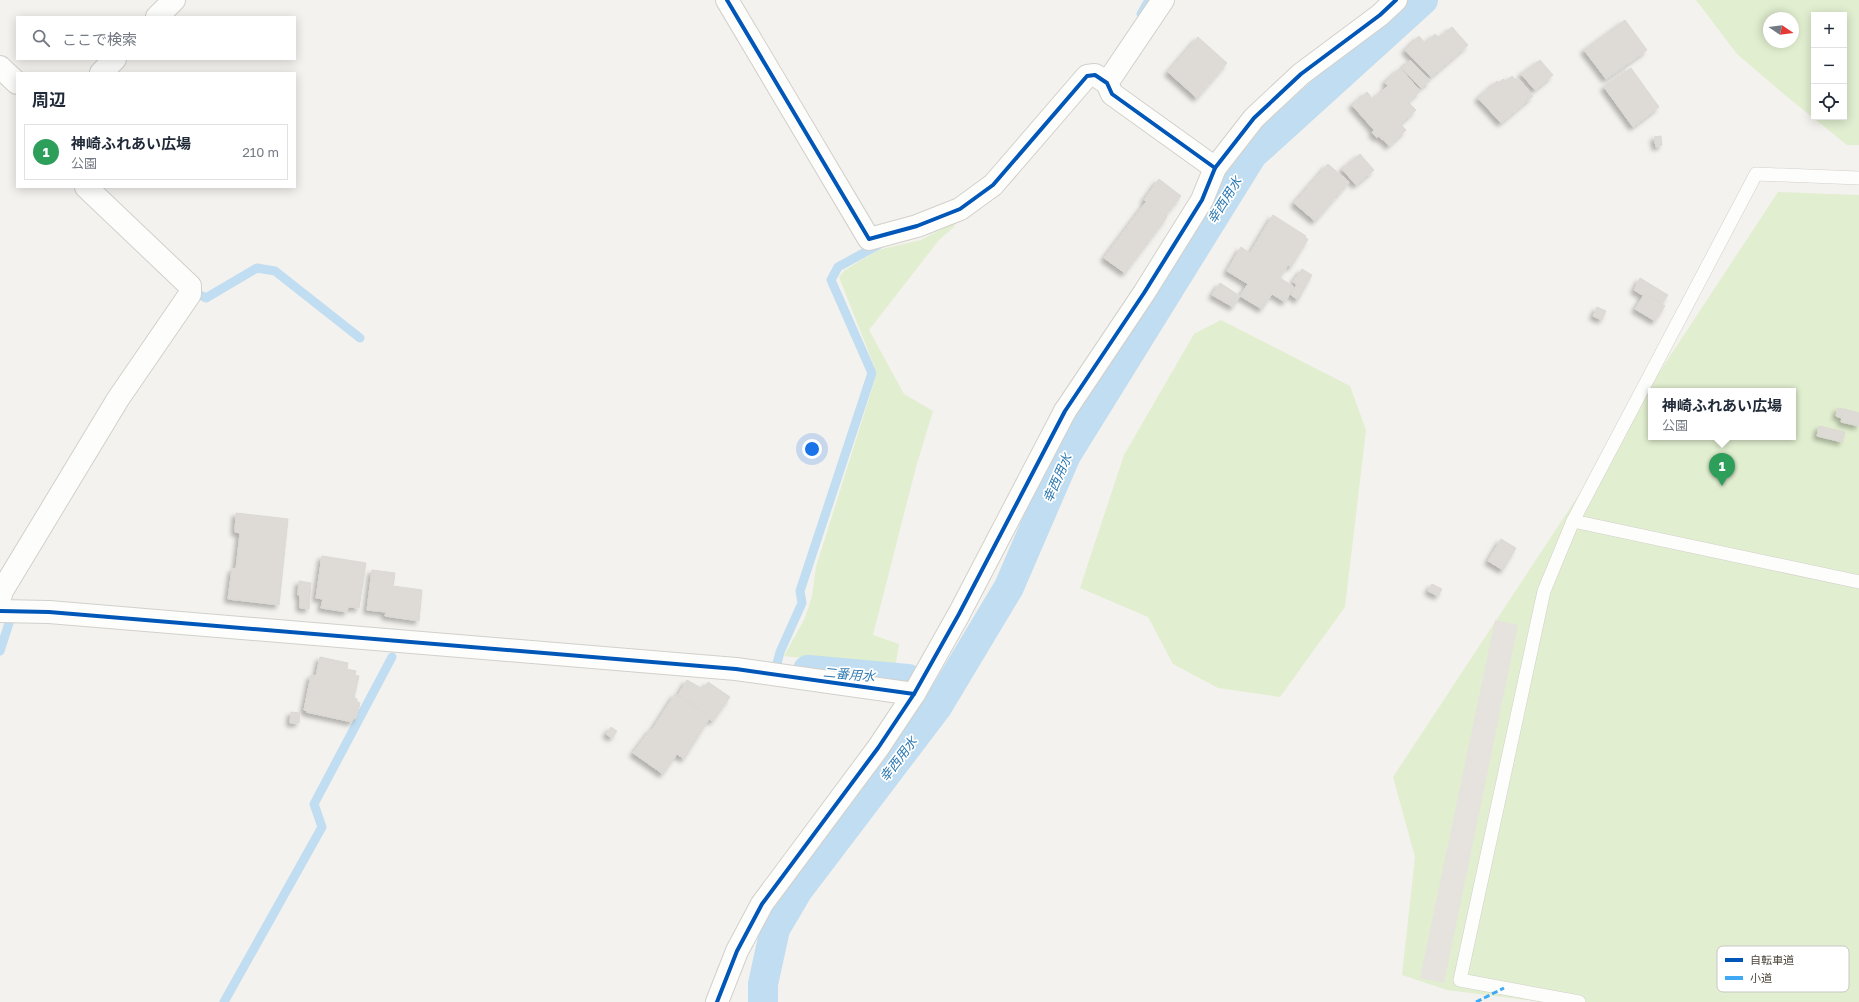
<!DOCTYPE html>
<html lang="ja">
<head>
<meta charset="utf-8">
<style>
  :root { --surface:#fff; --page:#f2f2f3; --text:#1f2937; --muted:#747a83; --line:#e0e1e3; --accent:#d93025 }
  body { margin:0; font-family:"Golos Text","Noto Sans JP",sans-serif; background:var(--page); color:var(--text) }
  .controls { position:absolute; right:12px; top:12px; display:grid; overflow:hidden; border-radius:0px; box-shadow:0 2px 10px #0003 }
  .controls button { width:36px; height:36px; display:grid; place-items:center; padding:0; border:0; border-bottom:1px solid var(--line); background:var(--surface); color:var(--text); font:20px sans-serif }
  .compass { position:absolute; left:1763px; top:12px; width:36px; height:36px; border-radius:50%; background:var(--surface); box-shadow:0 2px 10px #0003; rotate:103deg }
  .you { position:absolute; left:812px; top:449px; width:14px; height:14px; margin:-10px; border:3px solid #fff; border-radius:50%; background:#1a73e8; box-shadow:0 0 0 6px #1a73e833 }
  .badge { display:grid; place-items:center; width:26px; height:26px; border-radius:50%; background:var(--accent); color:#fff; font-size:13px; font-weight:700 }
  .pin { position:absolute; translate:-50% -33px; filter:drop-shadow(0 1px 2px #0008) }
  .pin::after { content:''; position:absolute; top:21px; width:14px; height:12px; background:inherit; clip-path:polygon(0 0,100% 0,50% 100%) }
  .popup { position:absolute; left:1648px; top:388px; width:148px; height:52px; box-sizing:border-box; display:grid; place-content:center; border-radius:0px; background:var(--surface); filter:drop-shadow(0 1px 3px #0005); font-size:13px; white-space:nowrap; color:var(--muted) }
  .popup b { font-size:15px; color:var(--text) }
  .popup::after { content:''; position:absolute; left:50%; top:100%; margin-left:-8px; border:8px solid transparent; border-top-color:var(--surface) }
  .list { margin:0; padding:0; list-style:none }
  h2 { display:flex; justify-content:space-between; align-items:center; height:52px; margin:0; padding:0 16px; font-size:17px }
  h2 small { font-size:13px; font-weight:400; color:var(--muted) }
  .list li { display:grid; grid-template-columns:26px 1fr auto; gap:12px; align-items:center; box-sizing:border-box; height:56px; margin:0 8px 8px; padding:0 8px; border:1px solid var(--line); border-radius:0px }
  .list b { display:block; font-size:15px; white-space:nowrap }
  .list p { margin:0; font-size:13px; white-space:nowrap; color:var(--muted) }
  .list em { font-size:13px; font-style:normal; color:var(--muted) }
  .icon { flex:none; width:22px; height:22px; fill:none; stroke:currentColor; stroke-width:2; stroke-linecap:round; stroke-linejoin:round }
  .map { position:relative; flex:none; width:1859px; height:1002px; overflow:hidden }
  .search { position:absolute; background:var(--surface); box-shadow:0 2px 10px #0003; left:16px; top:16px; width:280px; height:44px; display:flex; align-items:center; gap:10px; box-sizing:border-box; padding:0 14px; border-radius:0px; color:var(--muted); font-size:15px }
  .panel { position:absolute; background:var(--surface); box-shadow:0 2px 10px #0003; left:16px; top:72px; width:280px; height:116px; border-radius:0px }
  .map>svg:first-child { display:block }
</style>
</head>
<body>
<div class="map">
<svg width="1859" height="1002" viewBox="0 0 1859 1002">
  <defs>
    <filter id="shadow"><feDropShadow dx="-3.5" dy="3.5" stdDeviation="2" flood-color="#0004"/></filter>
  </defs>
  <rect width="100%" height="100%" fill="#f4f2ee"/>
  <g fill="#e1eecf" fill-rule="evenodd">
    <path d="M1696 0H1859V145H1847L1791 100 1737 54ZM1814 15H1844V117H1814ZM1769 18H1793V42H1769Z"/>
    <path d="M1778 192 1859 195V1002H1543L1447 990 1402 975 1415 857 1393 777ZM1651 391H1793V437H1651Z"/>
    <polygon points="953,223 955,226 939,240 869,330 904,394 933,411 916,467 873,635 899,644 895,668 784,656 805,618 812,596 816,567 877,373 839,277 845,270 878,250 921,240"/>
    <polygon points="1221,320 1350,386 1366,430 1345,607 1280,697 1218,688 1173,664 1148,617 1080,588 1124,455 1194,334"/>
  </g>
  <polygon fill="#e6e3df" points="1495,620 1518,625 1444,983 1420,978"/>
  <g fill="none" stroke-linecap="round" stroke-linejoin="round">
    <g stroke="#c0ddf1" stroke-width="9">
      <polyline points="1141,14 1149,0"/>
      <polyline points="198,294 206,298 257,268 275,271 360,338"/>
      <polyline points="0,651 10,620"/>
      <polyline points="776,667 780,652 802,603 800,591 872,373 831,280 838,267 880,244"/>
      <polyline points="224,1002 322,827 314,804 392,657"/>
    </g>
    <g stroke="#c0ddf1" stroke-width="30">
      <polyline points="808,670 908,679"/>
      <polyline points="763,1002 763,984 775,929 798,890 937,707 1009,587 1066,455 1252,155 1423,0"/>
    </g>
  </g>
  <g fill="#dedbd6" stroke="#dcd9d4" filter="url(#shadow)">
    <polygon points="1625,20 1647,50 1606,79 1584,50"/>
    <polygon points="1452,27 1468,45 1431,77 1405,50 1419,36 1425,43 1435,34 1439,38"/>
    <polygon points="1198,37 1227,63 1197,98 1168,72"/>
    <polygon points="1410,60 1430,81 1421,88 1402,68"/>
    <polygon points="1540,60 1553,75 1535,90 1521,74"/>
    <polygon points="1400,68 1420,91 1408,102 1416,110 1382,140 1379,136 1377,138 1372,132 1374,130 1352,105 1367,92 1373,99 1388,86 1385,82"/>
    <polygon points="1631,68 1659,107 1633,127 1604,87"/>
    <polygon points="1512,76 1516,80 1518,78 1533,96 1501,123 1478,98 1497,81 1499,83 1503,79 1505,82"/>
    <polygon points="1400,124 1406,130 1389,146 1383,139"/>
    <polygon points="1661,136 1662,145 1656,147 1654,137"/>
    <polygon points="1360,154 1374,170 1356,185 1342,169"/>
    <polygon points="1328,164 1349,182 1315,221 1294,203"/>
    <polygon points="1159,179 1181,196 1165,216 1144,200"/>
    <polygon points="1146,202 1167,217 1125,273 1104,258"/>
    <polygon points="1273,215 1306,236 1305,238 1308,239 1291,267 1288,265 1280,278 1294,287 1285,302 1272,294 1262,309 1240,296 1248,284 1227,271 1241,247 1250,253"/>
    <polygon points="1302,269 1312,275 1304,289 1293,282"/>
    <polygon points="1640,278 1668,295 1662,304 1645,293 1644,296 1634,290"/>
    <polygon points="1220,283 1240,296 1233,307 1212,295"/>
    <polygon points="1297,284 1304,289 1298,300 1291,295"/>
    <polygon points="1645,293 1665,306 1655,321 1635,309"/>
    <polygon points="1597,307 1606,311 1602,320 1593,316"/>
    <polygon points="1838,408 1843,409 1841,418 1836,416"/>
    <polygon points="1844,409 1859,413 1859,426 1841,422"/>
    <polygon points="1819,426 1845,432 1842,442 1817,436"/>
    <polygon points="236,513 288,519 279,605 228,599 232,569 236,569 240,533 235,532"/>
    <polygon points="1501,539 1516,548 1503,570 1488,561"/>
    <polygon points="322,556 366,563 359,608 348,607 347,612 321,608 323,599 316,598"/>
    <polygon points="372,570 395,573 393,586 422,590 419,621 385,616 386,612 367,610"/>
    <polygon points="299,581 311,583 309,609 300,608 300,596 298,595"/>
    <polygon points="1432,584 1442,589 1438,596 1428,591"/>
    <polygon points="320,657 348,663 347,669 356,671 355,675 359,676 354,698 357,699 357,702 360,703 356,719 353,718 352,722 306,712 307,711 304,710 311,675 316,676"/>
    <polygon points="687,680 703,689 708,682 730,697 713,721 709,719 711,716 678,695"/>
    <polygon points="675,694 711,716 684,759 677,754 663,774 633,753 651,729 652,730"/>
    <polygon points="291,712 300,713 299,723 290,723"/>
    <polygon points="611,727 617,731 612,738 606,734"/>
  </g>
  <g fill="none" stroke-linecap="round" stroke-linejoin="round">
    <g stroke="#d2d0cb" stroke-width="14">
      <g id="service">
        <polyline points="1573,521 1859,582"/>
        <polyline points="1579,1002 1460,980 1544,591 1573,521 1756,174 1859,178"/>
      </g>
    </g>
    <g stroke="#d2d0cb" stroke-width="24">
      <g id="minor">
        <polyline points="727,0 869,239 917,226 960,209 993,185 1087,76 1095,75 1107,83 1112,94 1215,168"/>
        <polyline points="157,17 174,0"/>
        <polyline points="0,67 17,83"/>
        <polyline points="101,73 115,59"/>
        <polyline points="1107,83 1163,0"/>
        <polyline points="1065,411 1144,293 1202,200 1215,168 1254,118 1301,74 1380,15 1396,0"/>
        <polyline points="0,598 2,591 118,399 190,294 190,286 86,187"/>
        <polyline points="0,611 49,612 736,669 914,694"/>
      </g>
    </g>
    <g stroke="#d2d0cb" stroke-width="24">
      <polyline id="tertiary" points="717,1002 737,951 762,904 878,748 914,694 959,614 1065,411"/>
    </g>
    <use href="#service" stroke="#fdfdfc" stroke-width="13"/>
    <use href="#minor" stroke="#fdfdfc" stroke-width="22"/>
    <use href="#tertiary" stroke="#fdfdfc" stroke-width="22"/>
    <polyline stroke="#3fa9f5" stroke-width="3" stroke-dasharray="6 3" stroke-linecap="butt" points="1476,1002 1504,988"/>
    <g stroke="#fff" stroke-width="6">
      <g id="cycleway">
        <polyline points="727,0 869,239 917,226 960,209 993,185 1087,76 1095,75 1107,83 1112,94 1215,168"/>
        <polyline points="0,611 49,612 736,669 914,694"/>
        <polyline points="717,1002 737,951 762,904 878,748 914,694 959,614 1065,411 1144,293 1202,200 1215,168 1254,118 1301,74 1380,15 1396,0"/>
      </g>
    </g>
    <use href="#cycleway" stroke="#0057b8" stroke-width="4"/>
  </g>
  <g text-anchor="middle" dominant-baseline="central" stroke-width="3.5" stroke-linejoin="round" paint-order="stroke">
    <g font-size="13" font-style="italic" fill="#2e7ab2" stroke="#fff">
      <text transform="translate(1224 200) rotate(-58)">幸西用水</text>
      <text transform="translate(1057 478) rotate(-66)">幸西用水</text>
      <text transform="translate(849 674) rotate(5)">二番用水</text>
      <text transform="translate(898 759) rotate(-53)">幸西用水</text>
    </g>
  </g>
  <rect x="1717" y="946" width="132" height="46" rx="6" fill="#fff" stroke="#c9c7c4" stroke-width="1"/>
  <rect x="1725" y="958" width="18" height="4" fill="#0057b8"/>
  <rect x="1725" y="976" width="18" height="4" fill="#3fa9f5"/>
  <g font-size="11" fill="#4b4439">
    <text x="1750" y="964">自転車道</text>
    <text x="1750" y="982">小道</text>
  </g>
</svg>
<div class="controls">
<button>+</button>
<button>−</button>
<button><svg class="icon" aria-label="locate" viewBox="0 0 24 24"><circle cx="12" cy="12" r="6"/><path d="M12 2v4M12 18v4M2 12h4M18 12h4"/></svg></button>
</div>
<svg class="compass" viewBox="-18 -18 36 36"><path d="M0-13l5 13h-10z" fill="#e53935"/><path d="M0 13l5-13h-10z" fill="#747a83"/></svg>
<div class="you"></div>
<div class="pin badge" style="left:1722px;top:486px;background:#2e9e5b">1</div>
<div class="popup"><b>神崎ふれあい広場</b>公園</div>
<div class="search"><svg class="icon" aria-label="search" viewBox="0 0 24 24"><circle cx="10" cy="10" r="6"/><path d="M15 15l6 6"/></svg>ここで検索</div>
<section class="panel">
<h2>周辺<small></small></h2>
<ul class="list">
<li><span class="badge" style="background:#2e9e5b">1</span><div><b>神崎ふれあい広場</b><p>公園</p></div><em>210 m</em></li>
</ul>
</section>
</div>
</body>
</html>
